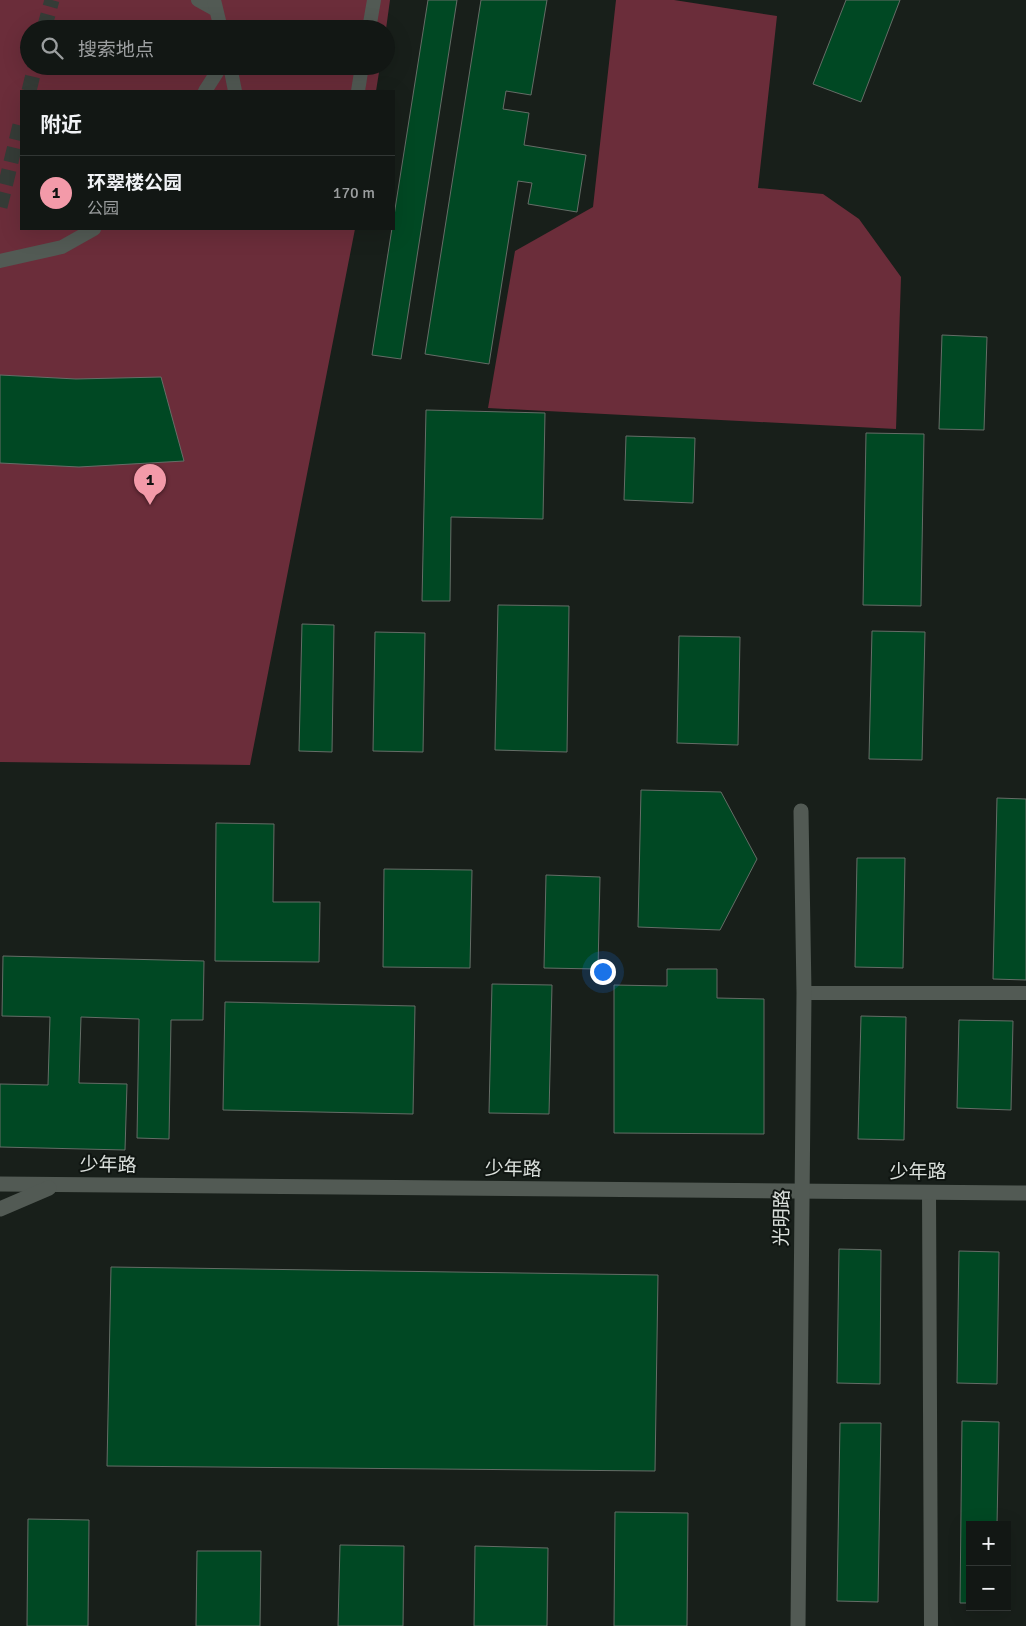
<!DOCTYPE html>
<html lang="zh">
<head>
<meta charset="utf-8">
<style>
  :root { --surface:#121714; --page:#1b201d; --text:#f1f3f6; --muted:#9c9fa0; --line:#313634; --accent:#f39aa9 }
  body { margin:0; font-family:Signika,"Noto Sans SC",sans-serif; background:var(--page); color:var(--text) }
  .controls { position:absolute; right:15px; bottom:15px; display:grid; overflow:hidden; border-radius:0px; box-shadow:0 5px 20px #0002 }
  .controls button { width:45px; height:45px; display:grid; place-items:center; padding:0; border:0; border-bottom:1px solid var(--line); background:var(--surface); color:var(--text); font:25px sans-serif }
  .you { position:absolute; left:602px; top:971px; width:18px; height:18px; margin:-12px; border:4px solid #fff; border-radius:50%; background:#1a73e8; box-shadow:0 0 0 8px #1a73e833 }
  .badge { display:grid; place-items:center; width:32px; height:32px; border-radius:50%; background:var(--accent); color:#111; font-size:16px; font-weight:700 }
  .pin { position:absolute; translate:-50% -41px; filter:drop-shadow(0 1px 2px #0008) }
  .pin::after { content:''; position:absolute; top:26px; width:18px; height:15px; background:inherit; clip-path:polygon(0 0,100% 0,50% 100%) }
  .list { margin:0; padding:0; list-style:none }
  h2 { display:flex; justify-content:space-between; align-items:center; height:65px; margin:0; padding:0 20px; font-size:21px }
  h2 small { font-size:16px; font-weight:400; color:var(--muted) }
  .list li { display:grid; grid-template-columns:32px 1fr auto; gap:15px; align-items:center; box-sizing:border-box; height:75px; padding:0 20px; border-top:1px solid var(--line) }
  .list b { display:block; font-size:19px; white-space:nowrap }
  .list p { margin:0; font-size:16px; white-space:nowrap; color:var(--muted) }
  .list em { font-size:16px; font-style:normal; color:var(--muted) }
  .icon { flex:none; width:28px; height:28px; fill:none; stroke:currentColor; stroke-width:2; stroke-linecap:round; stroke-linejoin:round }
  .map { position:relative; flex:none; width:1026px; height:1626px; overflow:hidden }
  .search { position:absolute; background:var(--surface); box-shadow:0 5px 20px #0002; left:20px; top:20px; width:375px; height:55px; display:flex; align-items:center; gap:12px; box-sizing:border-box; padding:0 18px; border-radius:28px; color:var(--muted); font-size:19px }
  .panel { position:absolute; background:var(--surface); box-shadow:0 5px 20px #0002; left:20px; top:90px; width:375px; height:140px; border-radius:0px }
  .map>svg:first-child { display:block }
</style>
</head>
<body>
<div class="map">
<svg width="1026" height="1626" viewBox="0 0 1026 1626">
  <rect width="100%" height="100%" fill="#181f1a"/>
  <g fill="#6b2d3a">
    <polygon points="0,0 390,0 386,29 29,29 29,66 380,66 376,91 21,91 21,229 355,229 250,765 0,762"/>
    <polygon points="616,0 674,0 777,16 758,188 823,194 859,219 901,277 896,429 488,408 515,251 593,207"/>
  </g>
  <g fill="#004823" stroke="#656d67">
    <polygon points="428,0 457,0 401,359 372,355"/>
    <polygon points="481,0 547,0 531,95 506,91 503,109 529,113 524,145 586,155 577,212 528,204 532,183 518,181 489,364 425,354"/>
    <polygon points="846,0 900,0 861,102 813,84"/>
    <polygon points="942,335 987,337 984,430 939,429"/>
    <polygon points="0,375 76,379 161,377 184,461 79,467 0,463"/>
    <polygon points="426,410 545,413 543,519 451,517 450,601 422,601"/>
    <polygon points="866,433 924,434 921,606 863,605"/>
    <polygon points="626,436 695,438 693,503 624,500"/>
    <polygon points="498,605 569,606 567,752 495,750"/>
    <polygon points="302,624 334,625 332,752 299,751"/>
    <polygon points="872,631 925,632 922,760 869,759"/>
    <polygon points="375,632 425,633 423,752 373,751"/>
    <polygon points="679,636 740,637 738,745 677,743"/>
    <polygon points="641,790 721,792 757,859 720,930 638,927"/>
    <polygon points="997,798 1026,799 1026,980 993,979"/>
    <polygon points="216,823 274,824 273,902 320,902 319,962 215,961"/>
    <polygon points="857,858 905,858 903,968 855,967"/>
    <polygon points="384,869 472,870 470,968 383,967"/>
    <polygon points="546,875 600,877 598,969 544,968"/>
    <polygon points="3,956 204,961 203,1020 171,1020 169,1139 137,1138 139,1019 81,1017 79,1083 127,1084 125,1150 0,1147 0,1084 48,1085 50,1017 2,1016"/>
    <polygon points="667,969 717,969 717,998 764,999 764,1134 614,1133 614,985 667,986"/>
    <polygon points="492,984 552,985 549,1114 489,1113"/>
    <polygon points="225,1002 415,1006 413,1114 223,1110"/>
    <polygon points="861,1016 906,1017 904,1140 858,1139"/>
    <polygon points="959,1020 1013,1021 1011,1110 957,1108"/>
    <polygon points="839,1249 881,1250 880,1384 837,1383"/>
    <polygon points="959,1251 999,1252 997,1384 957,1383"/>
    <polygon points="111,1267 658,1275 655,1471 107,1466"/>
    <polygon points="962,1421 999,1422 997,1525 970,1525 970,1603 960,1603"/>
    <polygon points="840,1423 881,1423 878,1602 837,1601"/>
    <polygon points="615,1512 688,1513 687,1626 614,1626"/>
    <polygon points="28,1519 89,1520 88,1626 27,1626"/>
    <polygon points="340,1545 404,1546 403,1626 338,1626"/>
    <polygon points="475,1546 548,1548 547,1626 474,1626"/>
    <polygon points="197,1551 261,1551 260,1626 196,1626"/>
  </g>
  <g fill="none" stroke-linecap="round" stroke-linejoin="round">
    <g stroke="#353c37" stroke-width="15" stroke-dasharray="15 8" stroke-linecap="butt">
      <polyline points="44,29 52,0"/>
      <polyline points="29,91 35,66"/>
      <polyline points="0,207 21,121"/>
    </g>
    <g stroke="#525a54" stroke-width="14">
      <polyline points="198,0 216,10"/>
      <polyline points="214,0 221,29"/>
      <polyline points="369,29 374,0"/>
      <polyline points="230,66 235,91"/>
      <polyline points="205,91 221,66"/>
      <polyline points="358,91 362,66"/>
      <polyline points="0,261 62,247 94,229"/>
      <polyline points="804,993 1026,993"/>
      <polyline points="929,1192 931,1626"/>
    </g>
    <g stroke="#525a54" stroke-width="15">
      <polyline points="0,1184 1026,1193"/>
      <polyline points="0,1209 49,1188"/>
      <polyline points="798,1626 804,993 801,811"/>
    </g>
  </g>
  <g text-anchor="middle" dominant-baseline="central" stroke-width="4" stroke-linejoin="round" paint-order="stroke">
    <g font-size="19" fill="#dce1dd" stroke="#0f1511">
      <text transform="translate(108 1165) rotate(1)">少年路</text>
      <text transform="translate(513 1169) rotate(1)">少年路</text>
      <text x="918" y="1172">少年路</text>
      <text transform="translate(782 1218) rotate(-89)">光明路</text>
    </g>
  </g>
</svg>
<div class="controls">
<button>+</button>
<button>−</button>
</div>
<div class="you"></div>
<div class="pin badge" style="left:150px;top:505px">1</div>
<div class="search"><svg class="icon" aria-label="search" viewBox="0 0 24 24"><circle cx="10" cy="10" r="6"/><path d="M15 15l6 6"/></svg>搜索地点</div>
<section class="panel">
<h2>附近<small></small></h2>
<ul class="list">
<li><span class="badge">1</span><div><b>环翠楼公园</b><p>公园</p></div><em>170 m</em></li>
</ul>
</section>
</div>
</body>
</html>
